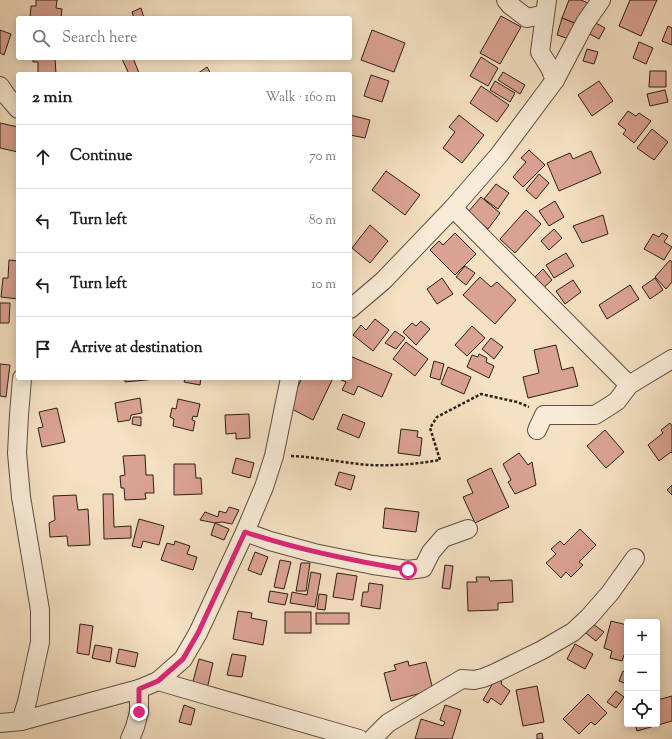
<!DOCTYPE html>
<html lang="en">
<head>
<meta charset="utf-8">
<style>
  :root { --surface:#fff; --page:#f6f6f6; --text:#202124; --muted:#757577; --line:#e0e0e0 }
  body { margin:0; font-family:"Sorts Mill Goudy",serif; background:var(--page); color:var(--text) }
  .controls { position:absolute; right:12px; bottom:12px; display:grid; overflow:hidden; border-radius:4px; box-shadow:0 2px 10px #0003 }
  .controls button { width:36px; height:36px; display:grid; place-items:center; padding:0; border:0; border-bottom:1px solid var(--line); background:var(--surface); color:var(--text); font:20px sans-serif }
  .stop { position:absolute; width:12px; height:12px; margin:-9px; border:3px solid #db2777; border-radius:50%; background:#fff }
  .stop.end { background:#db2777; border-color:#fff; box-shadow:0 1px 4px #0008 }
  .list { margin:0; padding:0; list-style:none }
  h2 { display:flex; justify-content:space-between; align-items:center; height:52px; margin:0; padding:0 16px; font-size:17px }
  h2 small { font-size:13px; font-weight:400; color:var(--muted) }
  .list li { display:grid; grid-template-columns:26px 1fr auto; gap:12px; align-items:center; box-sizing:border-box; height:64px; padding:0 16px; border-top:1px solid var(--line) }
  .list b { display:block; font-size:15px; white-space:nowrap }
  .list em { font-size:13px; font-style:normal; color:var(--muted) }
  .icon { flex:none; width:22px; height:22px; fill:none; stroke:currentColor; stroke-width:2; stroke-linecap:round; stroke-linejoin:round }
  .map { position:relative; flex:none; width:672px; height:739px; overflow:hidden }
  .search { position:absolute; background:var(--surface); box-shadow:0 2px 10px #0003; left:16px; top:16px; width:336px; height:44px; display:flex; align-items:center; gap:10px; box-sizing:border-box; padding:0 14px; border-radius:4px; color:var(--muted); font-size:15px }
  .panel { position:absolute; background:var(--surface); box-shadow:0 2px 10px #0003; left:16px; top:72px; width:336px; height:308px; border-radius:4px }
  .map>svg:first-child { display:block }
</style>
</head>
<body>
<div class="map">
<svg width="672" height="739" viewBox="0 0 672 739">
  <rect width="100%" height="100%" fill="#f4e0c2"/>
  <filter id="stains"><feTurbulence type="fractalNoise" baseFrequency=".005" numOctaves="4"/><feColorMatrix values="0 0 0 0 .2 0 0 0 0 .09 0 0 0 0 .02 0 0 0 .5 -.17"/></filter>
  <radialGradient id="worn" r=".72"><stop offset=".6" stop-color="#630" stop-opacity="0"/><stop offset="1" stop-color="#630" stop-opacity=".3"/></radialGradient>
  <g fill="#daa293" stroke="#2d1e16">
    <polygon points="36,0 57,0 56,8 62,9 61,18 30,18 31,6 36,6"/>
    <polygon points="569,0 581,0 588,3 579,25 562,18"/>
    <polygon points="630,0 657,0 641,36 619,26"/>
    <polygon points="141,8 144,18 134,18 132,12"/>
    <polygon points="501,16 521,27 500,64 480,53"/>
    <polygon points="562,18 579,25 572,40 557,35"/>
    <polygon points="594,22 605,28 599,39 588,33"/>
    <polygon points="668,26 672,28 672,45 662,41"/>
    <polygon points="0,30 11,34 4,55 0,53"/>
    <polygon points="372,30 405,43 394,72 361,60"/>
    <polygon points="639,42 653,48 646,64 633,58"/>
    <polygon points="587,49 598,52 594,64 583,61"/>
    <polygon points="481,57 498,68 488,86 470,76"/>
    <polygon points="33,58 55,58 56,74 38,74 38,62 33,62"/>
    <polygon points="125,58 133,58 139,73 136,74 129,74 122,59"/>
    <polygon points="207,67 211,74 197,74"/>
    <polygon points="650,71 666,71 666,87 649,87"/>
    <polygon points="503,72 525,85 520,94 498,80"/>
    <polygon points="371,75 389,81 382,102 364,96"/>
    <polygon points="495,81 515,93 510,102 490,90"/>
    <polygon points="599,81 613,101 592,116 578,95"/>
    <polygon points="481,86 509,105 497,122 470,103"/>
    <polygon points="665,90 668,102 650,106 647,94"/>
    <polygon points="628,111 636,116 639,113 651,121 634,143 623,134 626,130 618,124"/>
    <polygon points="350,115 370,120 365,138 350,135"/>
    <polygon points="459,115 484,135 462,163 443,148 455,132 449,127"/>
    <polygon points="0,123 18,127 18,152 0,148"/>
    <polygon points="652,129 668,142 654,160 637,148"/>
    <polygon points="529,150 545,165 523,187 513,177 526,162 521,158"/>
    <polygon points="591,151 601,173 559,191 547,163 570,153 573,159"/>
    <polygon points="386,171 420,195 405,215 372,190"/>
    <polygon points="539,174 549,183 536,199 526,190"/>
    <polygon points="496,184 509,193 498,209 484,199"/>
    <polygon points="481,197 500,213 488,229 468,212"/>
    <polygon points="555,201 564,217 549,226 539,211"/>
    <polygon points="526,210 541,224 515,253 500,239"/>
    <polygon points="603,215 608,234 582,243 573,226"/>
    <polygon points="370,225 388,241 370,263 352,248"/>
    <polygon points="554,229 562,238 549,250 541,241"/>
    <polygon points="455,233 476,254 455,275 430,250 439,241 443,245"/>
    <polygon points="662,233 668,236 664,242 672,247 664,260 644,249 653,234 659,237"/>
    <polygon points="566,253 574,266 554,278 546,265"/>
    <polygon points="9,260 18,261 18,299 1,297 3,278 8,278"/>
    <polygon points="670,260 672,262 672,282 666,289 655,277"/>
    <polygon points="465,266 475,273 466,285 456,277"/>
    <polygon points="543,269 552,280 540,291 531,281"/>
    <polygon points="480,277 491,287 497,282 516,300 495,324 463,295"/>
    <polygon points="442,278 453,294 437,304 427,289"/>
    <polygon points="655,278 663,290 650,299 642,287"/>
    <polygon points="573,280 581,292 565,304 556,291"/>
    <polygon points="630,285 639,299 607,319 599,305"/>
    <polygon points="0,303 10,303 9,323 0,323"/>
    <polygon points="375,319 389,330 373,351 353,335 361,325 366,330"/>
    <polygon points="421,321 430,329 416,345 403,332 412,323 416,326"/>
    <polygon points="472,326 485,338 467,356 455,345"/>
    <polygon points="395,331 405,338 396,349 385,343"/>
    <polygon points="491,338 503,347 494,359 482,349"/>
    <polygon points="406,342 428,359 415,376 393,359"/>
    <polygon points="556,345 562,370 573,367 578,386 528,398 523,377 539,373 534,350"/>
    <polygon points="479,354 487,358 486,362 494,366 489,378 467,367 472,355 478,357"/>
    <polygon points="350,356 392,374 382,397 358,386 354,395 342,390 346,382 339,379 340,378 350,378"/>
    <polygon points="434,361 444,364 440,380 430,377"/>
    <polygon points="0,364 10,365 6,397 0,396"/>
    <polygon points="448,367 471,377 464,394 441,384"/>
    <polygon points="125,378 156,378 156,379 125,382"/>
    <polygon points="185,378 201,378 200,385 184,382"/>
    <polygon points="302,378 333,378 313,420 288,407"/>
    <polygon points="140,398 142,413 131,415 130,420 118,422 115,403"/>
    <polygon points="178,399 200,404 197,417 193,416 192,420 195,421 193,431 173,426 174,419 170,417 172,408 176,409"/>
    <polygon points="57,408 65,442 42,447 38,428 43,427 39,412"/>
    <polygon points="249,414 250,438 236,439 236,433 226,434 225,415"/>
    <polygon points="343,414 365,423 359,438 337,429"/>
    <polygon points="133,417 141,417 141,426 132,424"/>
    <polygon points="670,423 672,426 672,453 671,452 659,461 648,445 663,433 661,430"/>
    <polygon points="401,429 418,431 417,437 422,438 420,456 398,453"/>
    <polygon points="605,430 624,452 606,468 587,446"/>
    <polygon points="519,453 528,465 532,462 536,485 515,494 508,482 511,480 503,464"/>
    <polygon points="145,455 146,475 153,475 154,493 145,493 146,499 125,500 124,488 121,488 120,476 125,475 123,456"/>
    <polygon points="236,458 254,463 250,478 232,473"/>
    <polygon points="174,464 195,464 196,478 201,478 202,494 174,495"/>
    <polygon points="491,468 509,507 475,523 463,497 473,493 467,480"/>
    <polygon points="339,472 355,476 351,490 335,485"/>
    <polygon points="672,485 672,495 667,490"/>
    <polygon points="103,494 113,494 114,527 131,526 131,538 104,539"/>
    <polygon points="76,495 78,510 88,509 90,545 68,546 67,536 50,537 49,523 55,520 53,496"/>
    <polygon points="229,507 239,510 232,524 222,522 215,523 200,520 205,512 218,517 219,511 226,513"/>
    <polygon points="385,508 419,512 416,532 383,528"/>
    <polygon points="139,519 164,526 159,545 143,541 141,548 132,546"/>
    <polygon points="215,523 229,529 224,540 211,535"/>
    <polygon points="580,529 596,545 579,562 583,565 571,577 566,572 561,578 546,563 556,554 551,549 560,541 564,545"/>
    <polygon points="175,541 190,546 187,554 197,557 193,570 161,560 167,543 174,545"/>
    <polygon points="255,552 268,557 261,575 248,570"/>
    <polygon points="280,560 291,562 284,589 274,587"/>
    <polygon points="301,563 310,563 306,591 296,591"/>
    <polygon points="445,565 453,566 450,589 442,588"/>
    <polygon points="311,572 321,574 315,607 290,603 292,592 307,595"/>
    <polygon points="337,573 357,576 353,600 333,597"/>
    <polygon points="476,577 489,577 490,581 512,580 513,602 498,603 498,610 468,611 467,582 477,582"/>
    <polygon points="369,583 383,585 380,609 361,606 363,592 368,592"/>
    <polygon points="270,591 288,594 285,605 268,602"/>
    <polygon points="319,594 327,595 325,610 317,609"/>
    <polygon points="238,611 252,613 251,618 267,621 263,645 233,639"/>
    <rect x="285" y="612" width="26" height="21"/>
    <rect x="316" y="613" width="33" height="11"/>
    <polygon points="611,621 627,625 627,656 624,655 622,661 610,658 612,651 604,648"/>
    <polygon points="80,624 93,626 89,655 77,653"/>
    <polygon points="593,624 604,632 596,641 586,633"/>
    <polygon points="575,644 593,654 585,669 567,659"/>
    <polygon points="95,645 112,648 110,662 92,658"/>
    <polygon points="119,649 138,653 135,667 116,663"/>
    <polygon points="232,654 246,656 242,677 227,675"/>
    <polygon points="199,659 213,663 207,689 192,685"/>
    <polygon points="408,661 409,666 426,662 433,690 391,701 384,673 396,670 394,665"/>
    <polygon points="623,671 627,673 627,684 619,681"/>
    <polygon points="496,678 502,682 501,684 510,691 501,705 491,698 488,703 483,700"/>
    <polygon points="537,686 544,722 523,726 516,690"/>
    <polygon points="616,691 624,697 616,708 607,702"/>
    <polygon points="588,694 607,713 595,725 591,722 579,734 563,719"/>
    <polygon points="672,696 672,721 637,731 635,724 657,724 657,700"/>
    <polygon points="184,705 195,709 191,725 179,722"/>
    <polygon points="445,705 461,710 452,739 415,739 421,719 443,726 445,722 440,720"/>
    <polygon points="542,733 543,739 537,739 537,734"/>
  </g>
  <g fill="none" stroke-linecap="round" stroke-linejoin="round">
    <g stroke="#5f4e41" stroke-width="20">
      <g id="minor">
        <polyline points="506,0 510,5 527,18 545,14"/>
        <polyline points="547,0 540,52 550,68 555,80"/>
        <polyline points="0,86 6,95 18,109"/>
        <polyline points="453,208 629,385 672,359"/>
        <polyline points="350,309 383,281 453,208 499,155 555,80 585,23 601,0"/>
        <polyline points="537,430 544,415 595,415 608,407 617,401 629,385"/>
        <polyline points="245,532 270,541 314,553 373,565 408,570 423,568 431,552 443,538 468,529"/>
        <polyline points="158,681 183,659 198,633 245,532 264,487 274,456 290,378"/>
        <polyline points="21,721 27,702 40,642 40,610 21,497 17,453 19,415 22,378"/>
        <polyline points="0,723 21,721 139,689 158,681 359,739"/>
        <polyline points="130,739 135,727 139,712 139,689"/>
        <polyline points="372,739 388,723 462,679 474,680 483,678 495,673 542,650 573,632 589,617 610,593 635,558"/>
      </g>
    </g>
    <path stroke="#2d1e16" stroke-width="2.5" stroke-dasharray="3 2" stroke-linecap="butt" d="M291 456C317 457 343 463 370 465 393 466 417 464 440 460L430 428 437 417 481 394 517 402 529 407"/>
    <use href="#minor" stroke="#f8ebd7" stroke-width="18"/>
  </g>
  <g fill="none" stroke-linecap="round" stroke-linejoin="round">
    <path stroke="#db2777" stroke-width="5" d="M139 712V689L158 681 183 659 198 633 245 532C298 550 353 561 408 570"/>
  </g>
  <rect width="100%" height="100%" filter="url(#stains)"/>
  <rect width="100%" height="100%" fill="url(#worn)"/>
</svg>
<div class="controls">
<button>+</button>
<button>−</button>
<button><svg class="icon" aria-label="locate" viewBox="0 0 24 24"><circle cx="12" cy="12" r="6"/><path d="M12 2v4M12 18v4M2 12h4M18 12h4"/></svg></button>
</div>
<div class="stop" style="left:408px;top:570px"></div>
<div class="stop end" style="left:139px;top:712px"></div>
<div class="search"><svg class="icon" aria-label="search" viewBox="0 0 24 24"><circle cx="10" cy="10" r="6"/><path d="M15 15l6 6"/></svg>Search here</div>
<section class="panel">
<h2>2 min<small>Walk · 160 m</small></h2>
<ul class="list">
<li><svg class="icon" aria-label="ahead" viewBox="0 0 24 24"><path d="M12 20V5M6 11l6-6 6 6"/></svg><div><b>Continue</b></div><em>70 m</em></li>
<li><svg class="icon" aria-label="left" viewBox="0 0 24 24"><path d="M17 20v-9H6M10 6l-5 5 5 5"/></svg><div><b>Turn left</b></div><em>80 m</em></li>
<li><svg class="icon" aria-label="left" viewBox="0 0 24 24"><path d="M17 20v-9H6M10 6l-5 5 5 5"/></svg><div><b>Turn left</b></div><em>10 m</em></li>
<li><svg class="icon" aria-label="arrive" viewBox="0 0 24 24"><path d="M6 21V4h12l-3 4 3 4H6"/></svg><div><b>Arrive at destination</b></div></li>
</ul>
</section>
</div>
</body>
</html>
